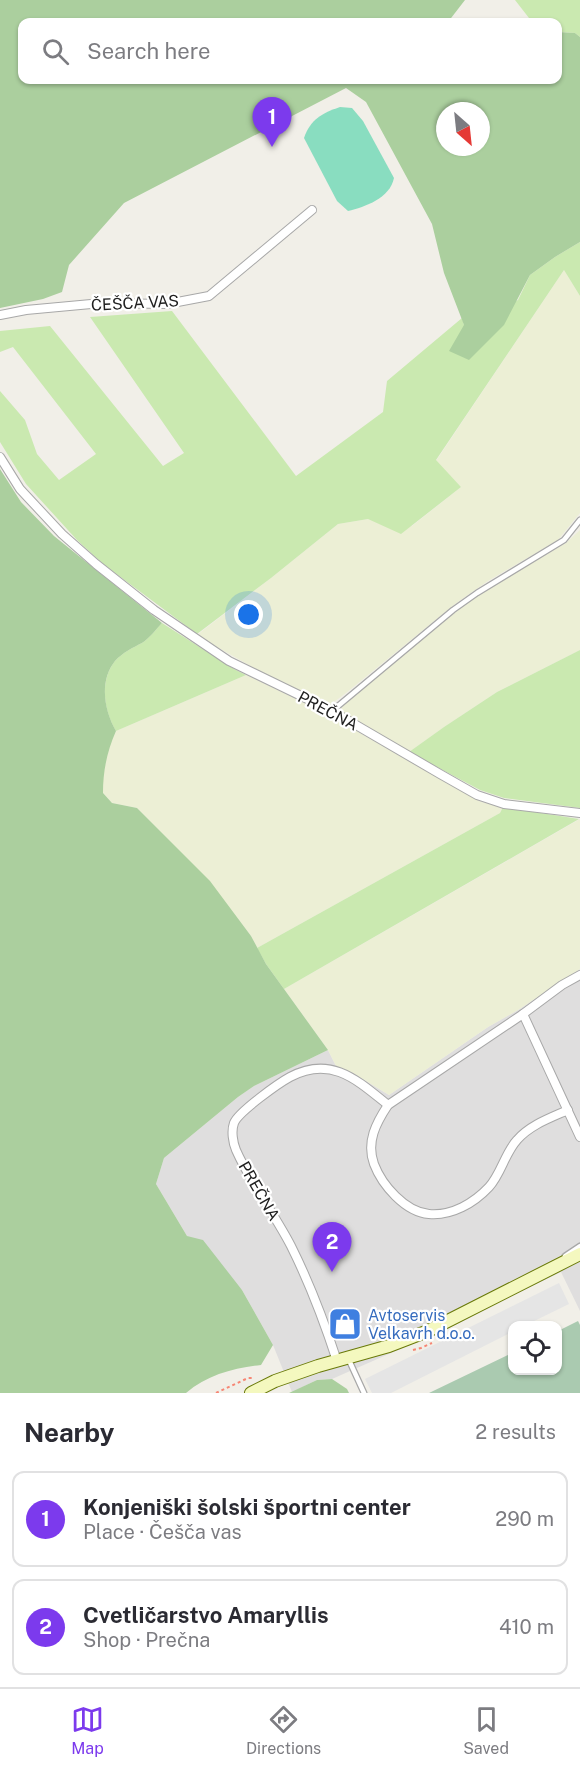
<!DOCTYPE html>
<html lang="en">
<head>
<meta charset="utf-8">
<style>
  :root { --surface:#fff; --page:#f7f7f7; --text:#2b2b33; --muted:#7c7c81; --line:#e1e1e2; --accent:#7c3aed }
  body { margin:0; font-family:"Public Sans",sans-serif; background:var(--page); color:var(--text) }
  .controls { position:absolute; right:18px; bottom:18px; display:grid; overflow:hidden; border-radius:12px; box-shadow:0 2px 4px #0004 }
  .controls button { width:54px; height:54px; display:grid; place-items:center; padding:0; border:0; border-bottom:2px solid var(--line); background:var(--surface); color:var(--text); font:30px sans-serif }
  .compass { position:absolute; left:436px; top:102px; width:54px; height:54px; border-radius:50%; background:var(--surface); box-shadow:0 2px 4px #0004; rotate:153deg }
  .you { position:absolute; left:249px; top:615px; width:21px; height:21px; margin:-15px; border:4px solid #fff; border-radius:50%; background:#1a73e8; box-shadow:0 0 0 9px #1a73e833 }
  .badge { display:grid; place-items:center; width:39px; height:39px; border-radius:50%; background:var(--accent); color:#fff; font-size:20px; font-weight:700 }
  .pin { position:absolute; translate:-50% -50px; filter:drop-shadow(0 2px 3px #0008) }
  .pin::after { content:''; position:absolute; top:32px; width:21px; height:18px; background:inherit; clip-path:polygon(0 0,100% 0,50% 100%) }
  .list { margin:0; padding:0; list-style:none }
  h2 { display:flex; justify-content:space-between; align-items:center; height:78px; margin:0; padding:0 24px; font-size:26px }
  h2 small { font-size:20px; font-weight:400; color:var(--muted) }
  .list li { display:grid; grid-template-columns:39px 1fr auto; gap:18px; align-items:center; box-sizing:border-box; height:96px; margin:0 12px 12px; padding:0 12px; border:2px solid var(--line); border-radius:12px }
  .list b { display:block; font-size:22px; white-space:nowrap }
  .list p { margin:0; font-size:20px; white-space:nowrap; color:var(--muted) }
  .list em { font-size:20px; font-style:normal; color:var(--muted) }
  .icon { flex:none; width:33px; height:33px; fill:none; stroke:currentColor; stroke-width:2; stroke-linecap:round; stroke-linejoin:round }
  .map { position:relative; flex:none; width:580px; height:1393px; overflow:hidden }
  .search { position:absolute; background:var(--surface); box-shadow:0 2px 4px #0004; left:18px; right:18px; top:18px; height:66px; display:flex; align-items:center; gap:15px; box-sizing:border-box; padding:0 21px; border-radius:12px; color:var(--muted); font-size:22px }
  .sheet { height:294px; background:var(--surface) }
  nav { display:flex; justify-content:space-around; align-items:center; box-sizing:border-box; height:84px; border-top:2px solid var(--line); background:var(--surface); font-size:16px; color:var(--muted) }
  nav a { display:grid; justify-items:center; gap:3px }
  nav .on { color:var(--accent) }
  .map>svg:first-child { display:block }
</style>
</head>
<body>
<div class="map">
<svg width="580" height="1393" viewBox="0 0 580 1393">
  <rect width="100%" height="100%" fill="#f1efe8"/>
  <polygon fill="#dfdede" points="580,969 580,1311 561,1272 425,1338 332,1379 317,1380 292,1392 273,1345 242,1290 187,1236 156,1184 164,1158 238,1097 254,1086 328,1050 336,1066 353,1073 389,1095 488,1027 518,1010"/>
  <g fill="#ecefd5">
    <polygon points="564,270 580,296 580,513 558,540 488,581 455,604 346,693 330,705 258,670 201,638 197,635 271,578 338,524 368,519 412,526 461,487 436,461"/>
    <polygon points="580,530 580,650 497,692 444,727 409,752 344,713 341,709 347,701 370,681 462,607 489,588 566,543"/>
    <polygon points="246,675 323,712 481,802 503,807 500,813 257,948 251,936 210,882 137,808 112,803 103,793 103,777 108,749 116,731"/>
    <polygon points="580,819 580,969 518,1010 488,1027 389,1095 353,1073 336,1066 328,1050 284,989"/>
  </g>
  <g fill="#cae9b0">
    <polygon points="515,0 580,0 580,37 575,33 558,32 558,22 530,22 529,18"/>
    <polygon points="580,242 580,296 564,270 436,460 461,487 401,534 368,519 338,524 271,578 197,634 103,564 77,540 26,484 0,442 0,391 25,420 37,454 59,480 96,454 13,347 0,352 0,331 50,326 163,466 184,453 90,317 172,311 296,476 383,412 387,381 462,318 464,325 518,300 530,275 555,257"/>
    <path d="M162 623 234 669 246 675 116 731C104 710 99 681 115 661 122 653 134 647 142 643 150 638 156 629 162 623Z"/>
    <polygon points="580,650 580,808 504,798 480,790 409,752 444,727 497,692"/>
    <polygon points="503,807 579,819 284,989 266,964 257,948 500,813"/>
  </g>
  <g fill="#abcf9e" fill-rule="evenodd">
    <path d="M0 0H465L448 22H22V80H558V32L575 33 580 37V242L555 257 530 275 504 325 469 360 449 351 464 325 444 273 432 224 366 102 346 88 124 203 69 265 62 292 43 299 0 308ZM445 111H481V147H445Z"/>
    <path d="M0 469 21 502 54 536 162 623C156 629 150 638 142 643 134 647 122 653 115 661 99 681 104 710 116 731 107 751 103 771 103 793L112 803 137 808 210 881 251 936 266 964 328 1050 254 1086 238 1097 164 1158 156 1184 187 1236 203 1240 242 1290 273 1345 261 1365C234 1368 207 1375 186 1393H0Z"/>
    <polygon points="332,1379 347,1389 349,1393 289,1393 317,1380"/>
  </g>
  <polygon fill="#aacab0" points="578,1321 580,1325 580,1393 429,1393 512,1353 512,1370 558,1370 558,1331"/>
  <path fill="#89ddc0" d="M340 107 352 108 363 121 394 178C390 198 365 207 348 211L337 201 304 138C310 120 322 113 340 107Z"/>
  <polygon fill="#e5e5e5" points="559,1283 569,1304 526,1325 512,1326 512,1332 391,1393 372,1393 365,1379"/>
  <g fill="none" stroke-linecap="round" stroke-linejoin="round">
    <g stroke="#a8a8a8" stroke-width="7">
      <g id="lane">
        <polyline points="332,711 453,610 477,593 564,540 580,520"/>
        <polyline points="565,1256 580,1246"/>
        <polyline points="348,1358 364,1393"/>
      </g>
    </g>
    <g stroke="#a8a8a8" stroke-width="10">
      <g id="street">
        <polyline points="0,315 26,310 102,303 167,304 209,296 312,210"/>
        <polyline points="0,457 20,489 62,534 96,564 154,610 229,661 332,711 440,774 477,795 504,804 580,813"/>
        <polyline points="523,1014 580,1137"/>
        <path d="M388 1105C376 1123 366 1142 374 1164 382 1185 405 1212 429 1214 452 1216 474 1203 489 1187 501 1174 505 1153 517 1140 530 1125 550 1118 568 1110"/>
        <path d="M337 1361C324 1321 309 1282 291 1246 274 1213 251 1184 236 1150 233 1143 231 1131 234 1123 238 1112 279 1083 290 1077 331 1055 357 1080 388 1105L523 1014 562 985 580 975"/>
      </g>
    </g>
    <g stroke="#697908" stroke-width="14">
      <polyline id="secondary" points="251,1393 275,1381 318,1366 389,1346 428,1331 580,1254"/>
    </g>
    <g stroke="#f68674" stroke-width="2" stroke-dasharray="3 3" stroke-linecap="butt">
      <polyline points="413,1350 421,1348 432,1343"/>
      <polyline points="216,1393 248,1378 254,1378"/>
    </g>
    <use href="#lane" stroke="#fff" stroke-width="4.5"/>
    <use href="#street" stroke="#fff" stroke-width="8"/>
    <use href="#secondary" stroke="#f4f8bf" stroke-width="12"/>
  </g>
  <defs>
    <g id="shop-square" transform="scale(1.725)"><rect x="-9" y="-9" width="18" height="18" rx="4" fill="#3f7fe0" stroke="#fff"/><path d="M-5-2.5h2.3a2.7 3.5 0 0 1 5.4 0H5L5.5 6h-11ZM-1.5-2.5h3a1.5 2.3 0 0 0-3 0Z" fill="#fff"/></g>
  </defs>
  <g fill-rule="evenodd">
    <use href="#shop-square" x="345" y="1324"/>
  </g>
  <g text-anchor="middle" dominant-baseline="central" stroke-width="4.5" stroke-linejoin="round" paint-order="stroke">
    <g font-size="16" fill="#212121" stroke="#fff">
      <text transform="translate(135 303) rotate(-3)">ČEŠČA VAS</text>
      <text transform="translate(328 711) rotate(28)">PREČNA</text>
      <text transform="translate(259 1191) rotate(60)">PREČNA</text>
    </g>
    <g font-size="16" fill="#366cbe" stroke="#fff" text-anchor="start">
      <text x="368" y="1315">Avtoservis<tspan x="368" dy="18">Velkavrh d.o.o.</tspan></text>
    </g>
  </g>
</svg>
<div class="controls">
<button><svg class="icon" aria-label="locate" viewBox="0 0 24 24"><circle cx="12" cy="12" r="6"/><path d="M12 2v4M12 18v4M2 12h4M18 12h4"/></svg></button>
</div>
<svg class="compass" viewBox="-18 -18 36 36"><path d="M0-13l5 13h-10z" fill="#e53935"/><path d="M0 13l5-13h-10z" fill="#7c7c81"/></svg>
<div class="you"></div>
<div class="pin badge" style="left:272px;top:147px">1</div>
<div class="pin badge" style="left:332px;top:1272px">2</div>
<div class="search"><svg class="icon" aria-label="search" viewBox="0 0 24 24"><circle cx="10" cy="10" r="6"/><path d="M15 15l6 6"/></svg>Search here</div>
</div>
<section class="sheet">
<h2>Nearby<small>2 results</small></h2>
<ul class="list">
<li><span class="badge">1</span><div><b>Konjeniški šolski športni center</b><p>Place · Češča vas</p></div><em>290 m</em></li>
<li><span class="badge">2</span><div><b>Cvetličarstvo Amaryllis</b><p>Shop · Prečna</p></div><em>410 m</em></li>
</ul>
</section>
<nav>
<a class="on"><svg class="icon" aria-label="map" viewBox="0 0 24 24"><path d="M3 6l6-2 6 2 6-2v14l-6 2-6-2-6 2zM9 4v14M15 6v14"/></svg>Map</a>
<a><svg class="icon" aria-label="directions" viewBox="0 0 24 24"><path d="M12 3l9 9-9 9-9-9zM9 14v-3h6M13 9l2 2-2 2"/></svg>Directions</a>
<a><svg class="icon" aria-label="saved" viewBox="0 0 24 24"><path d="M7 4h10v16l-5-4-5 4z"/></svg>Saved</a>
</nav>
</body>
</html>
